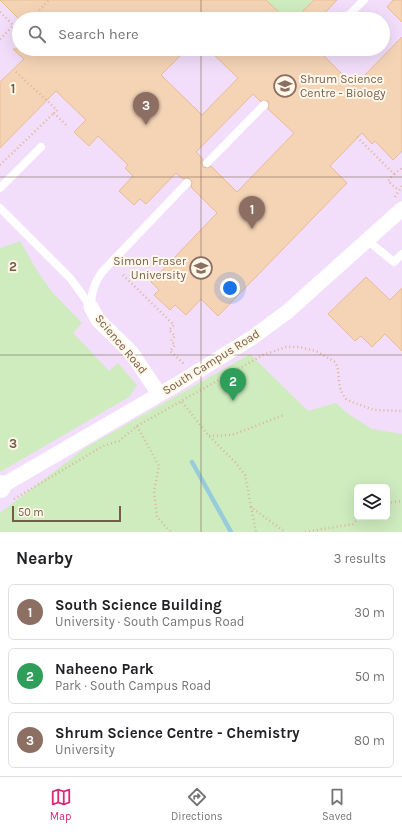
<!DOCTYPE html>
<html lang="en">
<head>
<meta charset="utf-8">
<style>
  :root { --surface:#fff; --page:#f6f6f6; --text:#202124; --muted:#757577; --line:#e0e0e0; --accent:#db2777 }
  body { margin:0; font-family:Karla,sans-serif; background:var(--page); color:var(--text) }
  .controls { position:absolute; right:12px; bottom:12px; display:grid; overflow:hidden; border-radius:6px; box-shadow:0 4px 16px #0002 }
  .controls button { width:36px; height:36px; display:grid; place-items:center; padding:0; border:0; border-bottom:1px solid var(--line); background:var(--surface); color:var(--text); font:20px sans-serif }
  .scale { position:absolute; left:12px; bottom:10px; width:109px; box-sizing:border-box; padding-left:4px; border:2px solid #775b46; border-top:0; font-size:11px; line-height:14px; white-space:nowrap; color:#775b46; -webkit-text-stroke:3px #fff8e9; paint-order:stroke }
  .you { position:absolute; left:230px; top:288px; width:14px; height:14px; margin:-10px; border:3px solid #fff; border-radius:50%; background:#1a73e8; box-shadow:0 0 0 6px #1a73e833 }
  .badge { display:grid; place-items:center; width:26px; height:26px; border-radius:50%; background:var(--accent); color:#fff; font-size:13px; font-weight:700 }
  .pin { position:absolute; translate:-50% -33px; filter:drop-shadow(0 1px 2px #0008) }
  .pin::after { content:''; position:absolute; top:21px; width:14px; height:12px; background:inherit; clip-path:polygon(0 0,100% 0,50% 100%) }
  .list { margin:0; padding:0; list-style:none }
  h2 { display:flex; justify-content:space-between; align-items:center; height:52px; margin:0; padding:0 16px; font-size:17px }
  h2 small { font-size:13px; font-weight:400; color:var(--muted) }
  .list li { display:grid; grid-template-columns:26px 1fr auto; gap:12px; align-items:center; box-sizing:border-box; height:56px; margin:0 8px 8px; padding:0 8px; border:1px solid var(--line); border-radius:6px }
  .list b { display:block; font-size:15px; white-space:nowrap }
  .list p { margin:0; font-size:13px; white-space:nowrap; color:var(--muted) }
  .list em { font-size:13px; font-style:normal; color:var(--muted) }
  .icon { flex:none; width:22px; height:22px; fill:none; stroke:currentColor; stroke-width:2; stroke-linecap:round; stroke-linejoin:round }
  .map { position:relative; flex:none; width:402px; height:532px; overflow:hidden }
  .search { position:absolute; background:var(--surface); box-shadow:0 4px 16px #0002; left:12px; right:12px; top:12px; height:44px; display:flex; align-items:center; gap:10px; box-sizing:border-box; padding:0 14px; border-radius:22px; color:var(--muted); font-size:15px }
  .sheet { height:244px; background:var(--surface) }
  nav { display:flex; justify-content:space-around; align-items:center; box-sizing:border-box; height:56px; border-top:1px solid var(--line); background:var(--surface); font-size:11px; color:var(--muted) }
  nav a { display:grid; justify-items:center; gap:2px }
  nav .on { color:var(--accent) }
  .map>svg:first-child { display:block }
</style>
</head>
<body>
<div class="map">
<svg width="402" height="532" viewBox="0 0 402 532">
  <rect width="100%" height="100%" fill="#fef5e1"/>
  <path fill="#f2defa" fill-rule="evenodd" d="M0 0H402V532H0ZM19 19H383V49H19ZM357 487H387V517H357Z"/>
  <g fill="#ceecbe" fill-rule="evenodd">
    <polygon points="266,0 314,0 295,19 286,19"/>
    <polygon points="20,241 36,269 52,292 82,323 73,333 109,371 118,363 137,385 129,397 0,472 0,248"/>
    <path d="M250 354 308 411 336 403 347 413 372 429 402 434V532H0V513L85 448ZM357 487H387V517H357Z"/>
  </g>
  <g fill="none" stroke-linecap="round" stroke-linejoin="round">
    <polyline stroke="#99ccdb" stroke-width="4.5" points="192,462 231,532"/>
  </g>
  <g fill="#f5d4b6" stroke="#e9bb95" fill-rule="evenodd">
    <polygon points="0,0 266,0 286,19 19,19"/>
    <polygon points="314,0 337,0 319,19 295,19"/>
    <polygon points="393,0 402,0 402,22 387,7"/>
    <path d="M402 37V151L393 160 375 141 372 144 362 133 330 166 347 183 218 316 201 299 186 315 175 305 170 310 154 295 159 290 151 282 217 213 191 187 192 182 190 179 186 178 183 179 176 173 146 204 140 199 134 205 119 191 133 176 125 168 128 165 98 136 89 146 74 132 86 120 56 91 0 148V82L24 59 13 49H145L151 55 157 49H187L161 75 202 115 238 78 208 49H317L354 86ZM253 94 260 101H268L269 104 268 109 294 133 237 192 211 166 208 168 203 167 202 162 203 159 196 152Z"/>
    <polygon points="366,277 390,300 402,288 402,351 385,334 372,347 361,336 355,341 328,314"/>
  </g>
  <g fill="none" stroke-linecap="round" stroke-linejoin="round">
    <g stroke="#dab79a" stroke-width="2.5" stroke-dasharray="1 3" stroke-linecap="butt">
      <polyline points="0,12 19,31"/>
      <polyline points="31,19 49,0"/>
      <polyline points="0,39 14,25"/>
      <polyline points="16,72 57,110 54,113 67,126"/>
      <polyline points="357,137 394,174 388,181 398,190"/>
      <polyline points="0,165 54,113"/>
      <polyline points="394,174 402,168"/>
      <polyline points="395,197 402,186"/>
      <polyline points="123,275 174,325 169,330 175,336 171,341 175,345 170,351 184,364"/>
      <polyline points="182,402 209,436 235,462 245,475 251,507 285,532"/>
      <polyline points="137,426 159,466 154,491 157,517 171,532"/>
      <polyline points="209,436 232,435 284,415"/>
      <path d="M14 499 103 446 119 441 137 426 263 355 286 347H299L316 351 335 362C342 373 334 385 347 400L374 410 402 411"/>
      <polyline points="387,503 402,501"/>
      <polyline points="251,507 256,532"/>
      <polyline points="305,532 353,524 360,517"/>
    </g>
    <g stroke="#fff" stroke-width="8">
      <polyline points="345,19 364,0"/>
      <polyline points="207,163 264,105"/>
      <polyline points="0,188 41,147"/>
      <polyline points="0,208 71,279 91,307"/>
      <polyline points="368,241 394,262 402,254"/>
      <path d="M91 307C91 293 94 284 102 272L187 183"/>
    </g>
    <g stroke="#fff" stroke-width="15">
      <polyline points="91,307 98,320 131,352 159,394"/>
      <polyline points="0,487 179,383 253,337 287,312 402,209"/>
    </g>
    <polyline stroke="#fff" stroke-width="22" points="0,487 0,486"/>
  </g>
  <path fill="none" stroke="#775b46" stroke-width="1" stroke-opacity="0.55" d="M201 0V19M201 49V532M0 177H402M0 355H402"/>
  <defs>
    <g id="university-ring" transform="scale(1.15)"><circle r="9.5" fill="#fff8e9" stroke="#8d6e63" stroke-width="1.5"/><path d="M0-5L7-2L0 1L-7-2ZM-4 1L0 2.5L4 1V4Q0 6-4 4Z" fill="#8d6e63"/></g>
  </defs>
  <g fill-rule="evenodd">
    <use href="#university-ring" x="285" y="86"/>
    <use href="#university-ring" x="201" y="268"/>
  </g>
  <g text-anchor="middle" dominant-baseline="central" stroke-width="4" stroke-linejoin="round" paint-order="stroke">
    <g font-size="12" fill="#785e54" stroke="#fff8e9" text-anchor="start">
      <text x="300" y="79">Shrum Science<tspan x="300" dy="14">Centre - Biology</tspan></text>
      <text x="186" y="261" text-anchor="end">Simon Fraser<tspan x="186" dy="14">University</tspan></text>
    </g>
    <g font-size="12" fill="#775b46" stroke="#fff8e9">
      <text transform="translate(121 344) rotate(50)">Science Road</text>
      <text transform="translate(211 362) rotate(-32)">South Campus Road</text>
    </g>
  </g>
  <g font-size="13" text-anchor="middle" font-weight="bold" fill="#775b46" stroke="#fff8e9" stroke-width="4" stroke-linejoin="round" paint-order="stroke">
    <text x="13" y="93">1</text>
    <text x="13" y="271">2</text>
    <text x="13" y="448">3</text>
  </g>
</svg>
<div class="controls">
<button><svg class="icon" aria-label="layers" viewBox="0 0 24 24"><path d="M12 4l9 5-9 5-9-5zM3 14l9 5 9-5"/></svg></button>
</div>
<div class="scale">50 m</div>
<div class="you"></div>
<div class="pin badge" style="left:252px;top:229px;background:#8d6e63">1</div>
<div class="pin badge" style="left:233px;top:401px;background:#2e9e5b">2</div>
<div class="pin badge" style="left:146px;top:125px;background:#8d6e63">3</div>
<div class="search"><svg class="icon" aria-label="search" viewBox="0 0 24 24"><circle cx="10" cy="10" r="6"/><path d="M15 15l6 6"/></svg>Search here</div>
</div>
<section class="sheet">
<h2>Nearby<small>3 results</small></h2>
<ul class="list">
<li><span class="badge" style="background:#8d6e63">1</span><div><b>South Science Building</b><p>University · South Campus Road</p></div><em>30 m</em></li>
<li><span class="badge" style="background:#2e9e5b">2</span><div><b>Naheeno Park</b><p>Park · South Campus Road</p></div><em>50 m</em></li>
<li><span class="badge" style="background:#8d6e63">3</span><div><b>Shrum Science Centre - Chemistry</b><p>University</p></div><em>80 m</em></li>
</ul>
</section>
<nav>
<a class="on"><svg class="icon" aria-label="map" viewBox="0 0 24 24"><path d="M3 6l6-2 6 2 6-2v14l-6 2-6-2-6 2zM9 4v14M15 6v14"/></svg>Map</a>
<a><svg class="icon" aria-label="directions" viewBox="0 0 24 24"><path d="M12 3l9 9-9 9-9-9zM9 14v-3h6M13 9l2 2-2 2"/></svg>Directions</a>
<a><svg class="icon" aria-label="saved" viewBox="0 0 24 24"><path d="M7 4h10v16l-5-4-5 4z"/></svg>Saved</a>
</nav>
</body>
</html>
